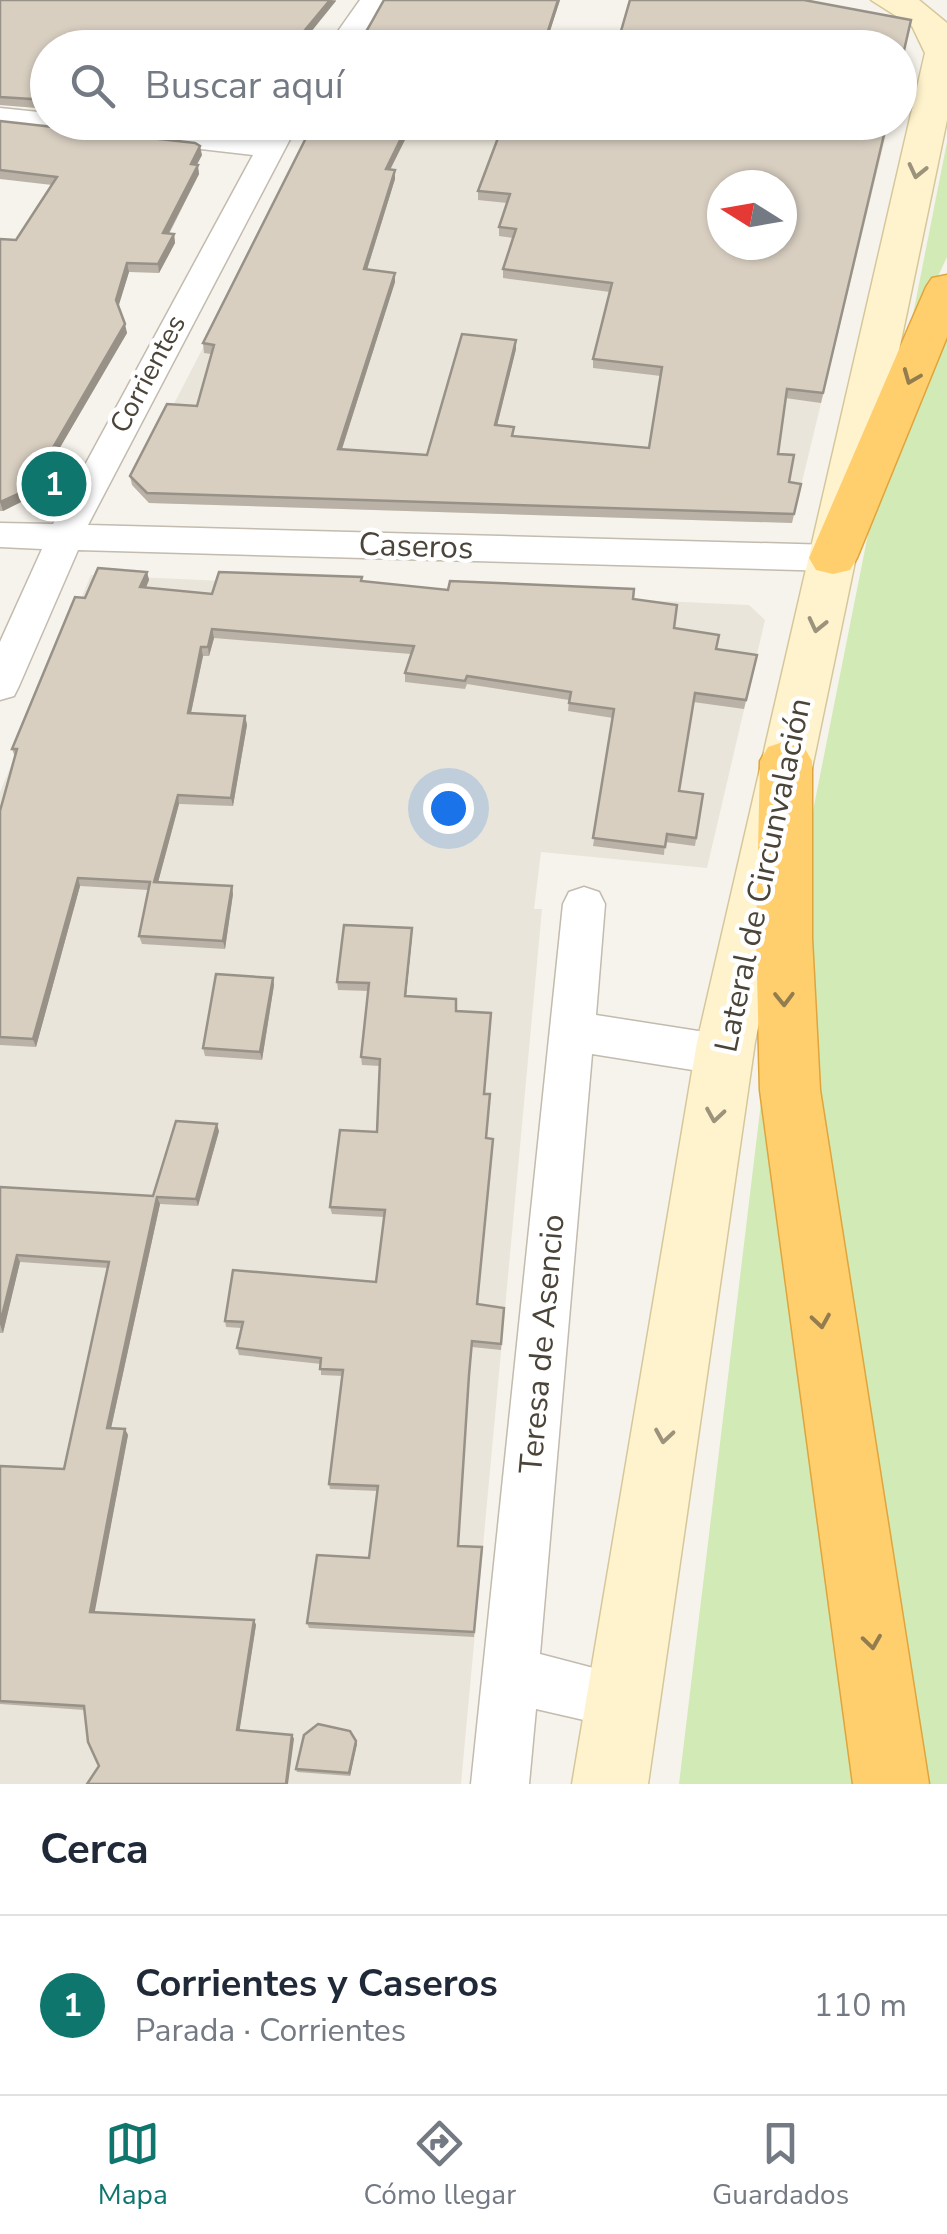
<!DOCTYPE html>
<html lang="es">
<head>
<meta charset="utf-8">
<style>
  :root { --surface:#fff; --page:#f6f6f7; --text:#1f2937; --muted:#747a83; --line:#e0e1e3; --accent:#0f766e }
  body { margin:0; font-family:"Nunito Sans",sans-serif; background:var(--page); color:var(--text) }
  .compass { position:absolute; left:707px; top:170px; width:90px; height:90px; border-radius:50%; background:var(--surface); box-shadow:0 2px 8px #0004; rotate:281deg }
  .you { position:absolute; left:448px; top:808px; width:35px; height:35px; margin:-25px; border:8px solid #fff; border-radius:50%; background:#1a73e8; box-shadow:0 0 0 15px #1a73e833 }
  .badge { display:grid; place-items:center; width:65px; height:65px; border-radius:50%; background:var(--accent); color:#fff; font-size:32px; font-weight:700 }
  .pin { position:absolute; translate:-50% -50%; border:5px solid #fff; box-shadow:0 2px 10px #0006 }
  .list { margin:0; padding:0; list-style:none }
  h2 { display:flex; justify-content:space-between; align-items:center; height:130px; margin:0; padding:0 40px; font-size:42px }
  h2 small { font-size:32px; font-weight:400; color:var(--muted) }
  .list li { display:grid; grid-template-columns:65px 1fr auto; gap:30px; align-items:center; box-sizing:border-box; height:180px; padding:0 40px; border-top:2px solid var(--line) }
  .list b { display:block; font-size:38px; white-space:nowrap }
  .list p { margin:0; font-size:32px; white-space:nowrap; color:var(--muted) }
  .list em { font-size:32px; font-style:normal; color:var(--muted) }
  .icon { flex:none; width:55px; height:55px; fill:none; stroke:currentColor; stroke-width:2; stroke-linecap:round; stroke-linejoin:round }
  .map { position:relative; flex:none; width:947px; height:1784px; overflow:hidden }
  .search { position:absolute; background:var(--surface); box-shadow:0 2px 8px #0004; left:30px; right:30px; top:30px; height:110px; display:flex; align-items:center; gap:25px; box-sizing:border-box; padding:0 35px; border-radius:55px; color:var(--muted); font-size:38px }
  .sheet { height:310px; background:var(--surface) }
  nav { display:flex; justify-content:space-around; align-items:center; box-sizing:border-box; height:140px; border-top:2px solid var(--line); background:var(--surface); font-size:28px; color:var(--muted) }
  nav a { display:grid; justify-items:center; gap:5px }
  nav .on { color:var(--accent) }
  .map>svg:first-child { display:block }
</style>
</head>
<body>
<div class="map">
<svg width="947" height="1784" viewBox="0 0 947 1784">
  <rect width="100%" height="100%" fill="#f6f3ec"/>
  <g fill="#eae5da" fill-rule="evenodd">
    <path d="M319 123H889L792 523 149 503 132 485ZM722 185H782V245H722Z"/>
    <polygon points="91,575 749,605 765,620 707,868 541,852 534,909 542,909 461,1784 0,1784 0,792"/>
  </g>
  <g fill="#d2eab5">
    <polygon points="947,142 947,257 908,340"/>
    <polygon points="947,324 947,1784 917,1784 808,1105 811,821 869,529"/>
    <polygon points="766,1061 853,1784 679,1784"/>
  </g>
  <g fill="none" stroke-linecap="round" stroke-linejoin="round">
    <g stroke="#c2bbae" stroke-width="3">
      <g id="street">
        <polygon points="360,0 386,0 353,48 326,48"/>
        <polygon points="0,108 48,113 48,122 127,122 262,138 270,122 299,122 88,525 833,545 846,549 851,558 846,567 833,571 78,550 19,686 14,696 0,700 0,642 42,549 0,547 0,523 53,524 253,155 0,126"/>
        <polygon points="584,887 599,892 605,904 596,1015 724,1035 740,1041 747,1055 740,1069 724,1075 592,1054 540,1654 643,1681 651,1701 643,1721 623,1729 536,1709 529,1784 471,1784 563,904 569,892"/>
      </g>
    </g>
    <g stroke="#d6c79b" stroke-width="3">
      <polygon id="secondary" points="871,0 919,0 947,23 947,120 755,1042 648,1784 572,1784 697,1042 925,53 912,26"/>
    </g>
    <g stroke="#e0a43c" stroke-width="3">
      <g id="highway">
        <polygon points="947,275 947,337 857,558 850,570 833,574 816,570 809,558 926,287 932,278"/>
        <polygon points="786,741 804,747 812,761 812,938 820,1090 929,1784 853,1784 760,1090 756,938 760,761 768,747"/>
      </g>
    </g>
    <use href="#street" fill="#fff" fill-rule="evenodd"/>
    <use href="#secondary" fill="#fff3cd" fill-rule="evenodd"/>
    <use href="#highway" fill="#ffcf6e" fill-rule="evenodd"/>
  </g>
  <g fill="#bab2a6">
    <polygon points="0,0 336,0 336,1 48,48 48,109 0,105"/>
    <polygon points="384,0 560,0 550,31 619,38 900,48 357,48"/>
    <polygon points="0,121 202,155 197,165 199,174 169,234 174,234 175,243 159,273 129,272 118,306 127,333 31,497 3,511 0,511 0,239 16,240 52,185 0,179"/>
    <polygon points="163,122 213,122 210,128"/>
    <polygon points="887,122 821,403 785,398 778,454 789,482 801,484 792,523 149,503 132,485 130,476 197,406 211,354 204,353 203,343 390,170 395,170 395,179 367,270 395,282 342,449 427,455 516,349 497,425 513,436 649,448 661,376 593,368 593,359 610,292 503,278 503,269 513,238 499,236 499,227 507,203 478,200 478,191"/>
    <polygon points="147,572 149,580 146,588 212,594 362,581 448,590 633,599 674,629 716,649 757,655 744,709 693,702 679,791 703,794 695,846 665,842 664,855 593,846 613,718 568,711 569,700 467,684 465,689 405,682 405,673 411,654 214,638 209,656 203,656 191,713 245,716 247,725 233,806 179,804 158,882 233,894 225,949 142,944 139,936 148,890 80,886 36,1047 0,1045 0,811 15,757 12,749 85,598"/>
    <polygon points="412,936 406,996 456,1011 485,1094 487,1139 478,1304 504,1308 501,1350 472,1347 469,1381 458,1546 482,1547 474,1637 309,1628 307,1623 369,1558 377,1491 330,1489 329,1484 343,1376 321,1375 321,1364 239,1355 237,1348 241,1328 226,1327 225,1321 376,1282 384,1217 332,1214 330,1207 377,1132 380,1066 362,1065 361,1057 368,991 338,990 337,982"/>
    <polygon points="273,978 274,985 262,1060 205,1056 203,1048"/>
    <polygon points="219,1131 198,1206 160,1204 111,1428 125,1429 128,1435 94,1612 254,1620 256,1625 239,1731 292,1735 294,1739 99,1766 84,1710 0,1704 0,1466 64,1469 108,1268 20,1262 3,1333 0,1333 0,1187 153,1196"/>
    <polygon points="356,1741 357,1744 350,1776 297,1772 296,1769"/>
  </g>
  <g fill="#979187">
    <polygon points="330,0 336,1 298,48 290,48"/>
    <polygon points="558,0 560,0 547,40 548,31"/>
    <polygon points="409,122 414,122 386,178 386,169"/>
    <polygon points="200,146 202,155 192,173 191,164"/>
    <polygon points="198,165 199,174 164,242 163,233"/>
    <polygon points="395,170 395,179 364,279 364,269"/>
    <polygon points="174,234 175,243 159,273 158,264"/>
    <polygon points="127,263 129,272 118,308 116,300"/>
    <polygon points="395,273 395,282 339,458 338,449"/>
    <polygon points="125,324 127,333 31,497 3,511 0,502"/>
    <polygon points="516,340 516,349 495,434 495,425"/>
    <polygon points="147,572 149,580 142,596 140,587"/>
    <polygon points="212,629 214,638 209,656 208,647"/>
    <polygon points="201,647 203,656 189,722 188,713"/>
    <polygon points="245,716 247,725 233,806 231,798"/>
    <polygon points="178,795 179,804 156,890 154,882"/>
    <polygon points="78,878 80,886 36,1047 33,1039"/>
    <polygon points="232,886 233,894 225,949 223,941"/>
    <polygon points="412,928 412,936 405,1004 405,996"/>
    <polygon points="273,978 274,985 262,1060 260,1052"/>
    <polygon points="217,1124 219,1131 198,1206 196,1199"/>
    <polygon points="157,1197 160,1204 110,1433 107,1428"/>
    <polygon points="17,1255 20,1262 3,1333 0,1324"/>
    <polygon points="125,1429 128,1435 94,1616 90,1612"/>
    <polygon points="254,1620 256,1625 239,1734 237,1730"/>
    <polygon points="292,1735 294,1739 288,1784 286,1784"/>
    <polygon points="356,1741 357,1744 350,1776 349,1773"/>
  </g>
  <g fill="#d8cfc1" stroke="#979187" stroke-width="2.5" fill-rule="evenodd">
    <polygon points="0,0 330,0 290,48 48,48 48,103 47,100 0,97"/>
    <polygon points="384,0 558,0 548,31 619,38 630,0 804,0 911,20 900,68 900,48 497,48 457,43 456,48 357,48"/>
    <polygon points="0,121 195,143 200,146 191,164 198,165 163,233 174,234 158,264 127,263 116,300 125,324 29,489 0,502 0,239 16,240 57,177 0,170"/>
    <path d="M314 122H409L386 169 395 170 364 269 395 273 338 449 427 455 462 334 516 340 495 425 514 427 512 436 649 448 662 367 593 359 612 283 503 269 516 229 499 227 510 194 478 191 504 122H887L823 393 787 389 778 454 794 455 789 482 801 484 794 514 147 493 130 476 167 404 197 406 214 345 203 343ZM722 185H782V245H722Z"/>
    <polygon points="98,568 147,572 140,587 212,594 219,572 362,577 361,581 448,590 450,581 634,589 633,599 677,605 674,628 719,635 716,649 757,655 746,700 695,693 679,791 703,794 696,838 667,834 665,847 593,838 614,709 569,703 571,692 467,676 465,681 405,673 414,646 212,629 208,647 201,647 188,713 245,716 231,798 178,795 154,882 232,886 223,941 139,936 150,882 78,878 33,1039 0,1037 0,811 17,749 12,749 75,597 85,598"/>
    <polygon points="344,925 412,928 405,996 456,999 456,1011 491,1013 484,1094 490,1094 486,1138 493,1139 477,1304 504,1308 501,1344 472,1341 469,1375 458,1546 482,1547 474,1632 307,1623 317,1555 369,1558 378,1486 329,1484 343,1370 320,1369 321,1358 237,1348 243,1322 225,1321 233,1270 376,1282 385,1210 330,1207 340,1130 377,1132 380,1059 361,1057 369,983 337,982"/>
    <polygon points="216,974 273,978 260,1052 203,1048"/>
    <polygon points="176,1121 217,1124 196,1199 157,1197 107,1428 125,1429 90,1612 254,1620 237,1730 292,1735 286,1784 87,1784 99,1766 88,1742 84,1706 0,1701 0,1466 64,1469 109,1262 17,1255 0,1324 0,1187 153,1196"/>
    <polygon points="318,1724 350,1731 356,1741 349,1773 296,1769 304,1735"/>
  </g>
  <defs><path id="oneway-chevron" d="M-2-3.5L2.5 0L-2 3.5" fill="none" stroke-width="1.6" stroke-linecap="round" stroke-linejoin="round" transform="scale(2.5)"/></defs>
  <g stroke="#9c937c">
    <use href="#oneway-chevron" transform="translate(917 171) rotate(103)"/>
    <use href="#oneway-chevron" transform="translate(817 625) rotate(103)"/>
    <use href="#oneway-chevron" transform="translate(715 1115) rotate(99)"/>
    <use href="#oneway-chevron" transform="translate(664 1436) rotate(99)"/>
  </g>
  <g stroke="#937c4e">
    <use href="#oneway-chevron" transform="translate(911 377) rotate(112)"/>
    <use href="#oneway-chevron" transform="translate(784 999) rotate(89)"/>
    <use href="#oneway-chevron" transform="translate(821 1321) rotate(81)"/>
    <use href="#oneway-chevron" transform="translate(872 1642) rotate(82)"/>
  </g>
  <g text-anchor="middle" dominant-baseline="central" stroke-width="9" stroke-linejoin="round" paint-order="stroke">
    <g font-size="28" fill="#4b4439" stroke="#fff">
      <text transform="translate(148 374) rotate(-62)">Corrientes</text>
    </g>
    <g font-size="32" fill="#4b4439" stroke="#fff">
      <text transform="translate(416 546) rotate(2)">Caseros</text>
      <text transform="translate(763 875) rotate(-78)">Lateral de Circunvalación</text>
      <text transform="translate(542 1344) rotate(-85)">Teresa de Asencio</text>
    </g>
  </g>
</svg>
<svg class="compass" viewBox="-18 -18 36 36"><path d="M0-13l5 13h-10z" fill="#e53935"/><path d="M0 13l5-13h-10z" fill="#747a83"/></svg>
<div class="you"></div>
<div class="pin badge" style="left:54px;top:484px">1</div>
<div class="search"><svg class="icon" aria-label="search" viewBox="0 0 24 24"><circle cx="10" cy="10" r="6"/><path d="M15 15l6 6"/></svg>Buscar aquí</div>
</div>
<section class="sheet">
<h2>Cerca<small></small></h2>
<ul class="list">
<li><span class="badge">1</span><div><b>Corrientes y Caseros</b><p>Parada · Corrientes</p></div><em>110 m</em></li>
</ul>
</section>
<nav>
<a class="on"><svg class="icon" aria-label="map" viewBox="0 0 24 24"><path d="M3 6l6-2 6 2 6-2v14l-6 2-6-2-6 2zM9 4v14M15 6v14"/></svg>Mapa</a>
<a><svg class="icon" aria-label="directions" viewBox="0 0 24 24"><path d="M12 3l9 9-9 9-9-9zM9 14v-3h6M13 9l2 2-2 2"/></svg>Cómo llegar</a>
<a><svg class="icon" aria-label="saved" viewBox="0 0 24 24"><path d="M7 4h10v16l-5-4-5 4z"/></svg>Guardados</a>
</nav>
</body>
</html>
